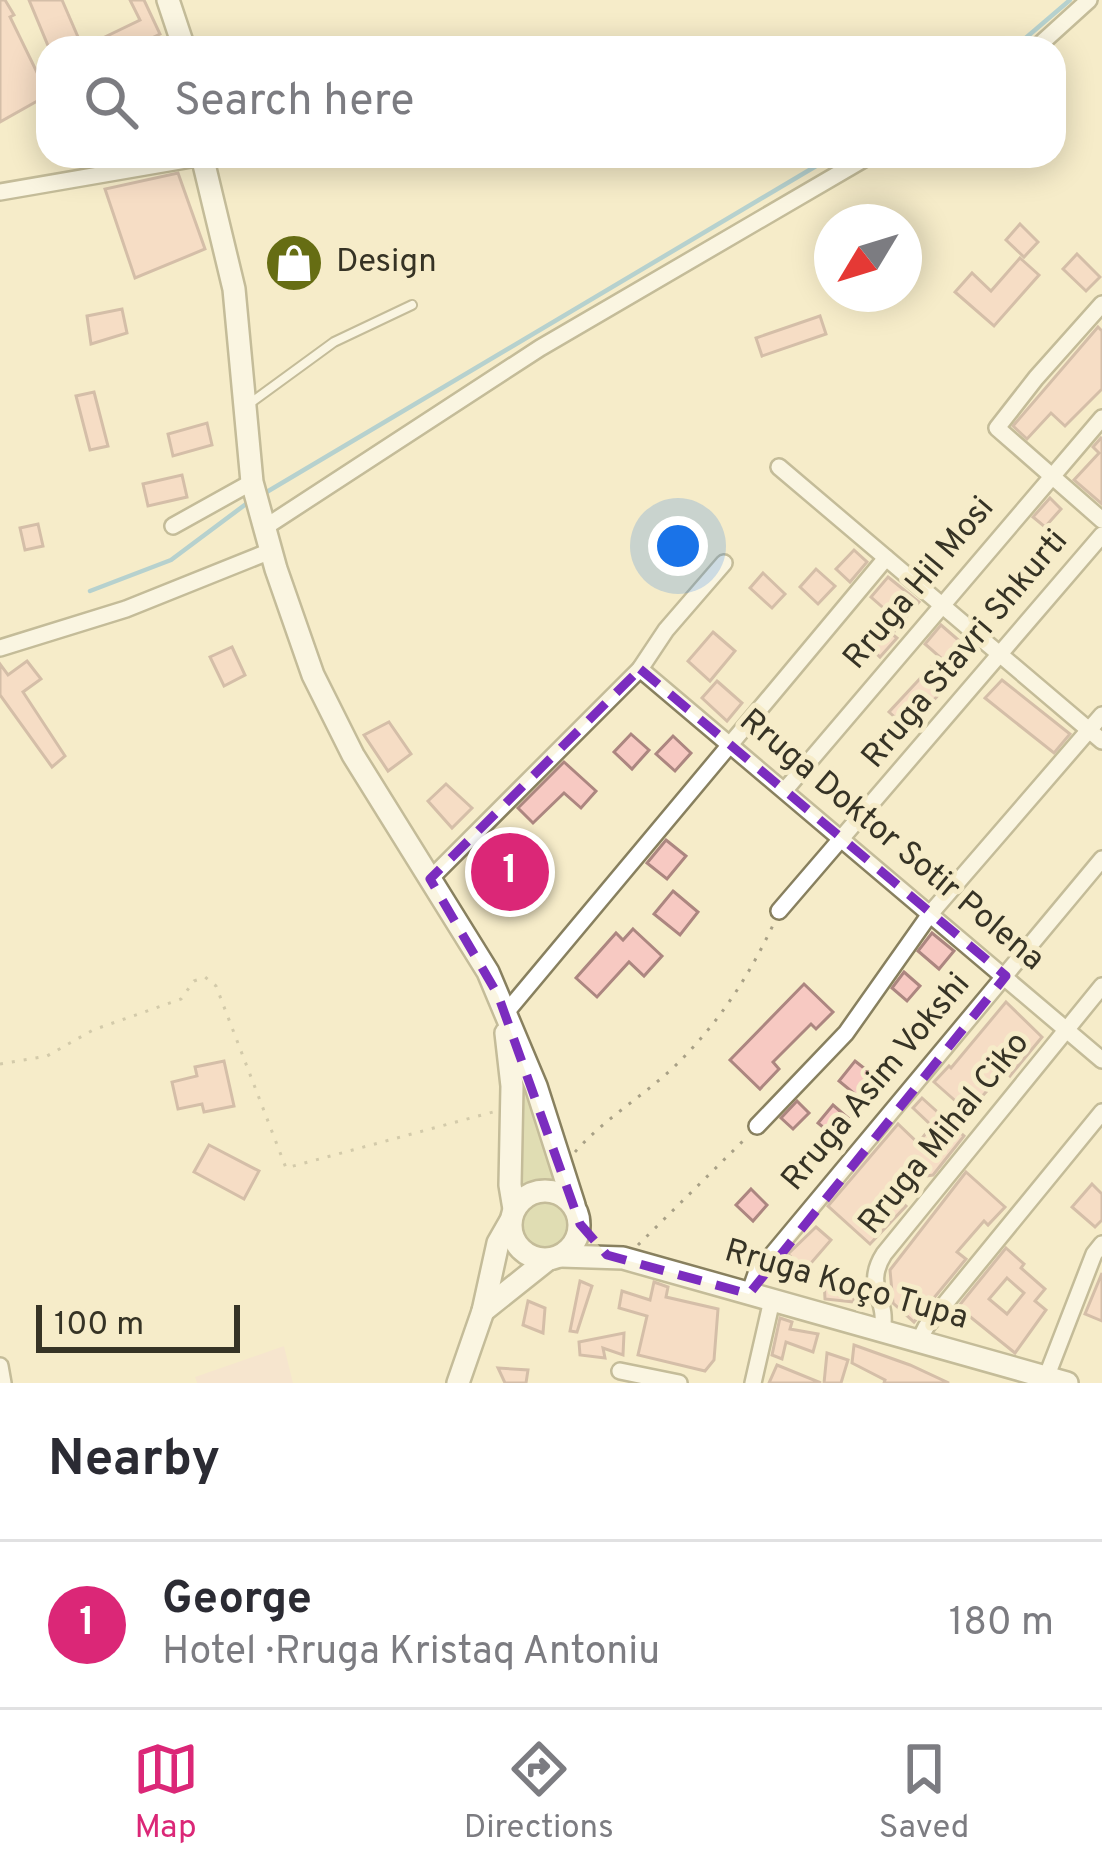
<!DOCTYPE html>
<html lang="en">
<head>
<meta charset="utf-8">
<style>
  :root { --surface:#fff; --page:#f2f2f3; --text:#2b2b33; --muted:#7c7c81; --line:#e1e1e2; --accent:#db2777 }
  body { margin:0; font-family:Overpass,sans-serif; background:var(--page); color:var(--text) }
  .compass { position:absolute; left:814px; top:204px; width:108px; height:108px; border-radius:50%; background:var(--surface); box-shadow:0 6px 30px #0003; rotate:232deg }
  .scale { position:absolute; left:36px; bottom:30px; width:204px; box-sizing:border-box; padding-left:12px; border:6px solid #363325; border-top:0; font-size:33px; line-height:42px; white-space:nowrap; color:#363325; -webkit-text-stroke:9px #f6ecc9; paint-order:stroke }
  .you { position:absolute; left:678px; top:546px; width:42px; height:42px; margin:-30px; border:9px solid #fff; border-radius:50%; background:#1a73e8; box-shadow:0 0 0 18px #1a73e833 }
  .badge { display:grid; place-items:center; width:78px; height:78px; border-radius:50%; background:var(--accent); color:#fff; font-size:39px; font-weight:700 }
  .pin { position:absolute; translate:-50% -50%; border:6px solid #fff; box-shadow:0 3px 12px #0006 }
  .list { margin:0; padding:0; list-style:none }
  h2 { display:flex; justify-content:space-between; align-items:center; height:156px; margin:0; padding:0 48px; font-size:51px }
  h2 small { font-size:39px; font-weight:400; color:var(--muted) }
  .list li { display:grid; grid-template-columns:78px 1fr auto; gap:36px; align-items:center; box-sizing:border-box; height:168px; padding:0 48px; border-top:3px solid var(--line) }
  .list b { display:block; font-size:45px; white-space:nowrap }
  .list p { margin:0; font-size:39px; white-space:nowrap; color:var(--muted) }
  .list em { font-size:39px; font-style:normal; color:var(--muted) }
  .icon { flex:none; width:66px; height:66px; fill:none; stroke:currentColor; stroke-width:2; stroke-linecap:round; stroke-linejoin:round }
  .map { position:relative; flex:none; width:1102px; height:1383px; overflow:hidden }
  .search { position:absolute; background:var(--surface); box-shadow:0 6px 30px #0003; left:36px; right:36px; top:36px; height:132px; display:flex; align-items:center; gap:30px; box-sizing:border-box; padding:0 42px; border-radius:36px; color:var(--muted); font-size:45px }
  .sheet { height:324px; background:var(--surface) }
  nav { display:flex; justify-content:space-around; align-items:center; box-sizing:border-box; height:168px; border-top:3px solid var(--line); background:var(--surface); font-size:33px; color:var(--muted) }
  nav a { display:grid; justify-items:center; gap:6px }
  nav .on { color:var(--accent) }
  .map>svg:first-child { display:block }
</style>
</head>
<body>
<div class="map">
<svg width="1102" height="1383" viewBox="0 0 1102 1383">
  <rect width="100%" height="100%" fill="#f6ecc9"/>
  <polygon fill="#f5dcd4" points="284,1346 293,1383 197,1383 195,1377"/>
  <g fill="#c6cb9a">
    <polygon points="522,1080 559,1182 537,1182 519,1194"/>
    <circle cx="545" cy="1223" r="25"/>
  </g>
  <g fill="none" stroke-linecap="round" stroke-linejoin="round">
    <g stroke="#69afd6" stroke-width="4.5">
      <polyline points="1014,48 1070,0"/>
      <polyline points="265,493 833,156"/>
      <polyline points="90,591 171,560 250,501"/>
    </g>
  </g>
  <g fill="#f7c9c2" stroke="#ac8680" stroke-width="3" fill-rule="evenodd">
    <polygon points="0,0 5,0 14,15 10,17 48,95 0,122"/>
    <polygon points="29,0 62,0 81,44 49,48"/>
    <polygon points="130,0 144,0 160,34 131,48 82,48 140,20"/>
    <polygon points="178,173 205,249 135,278 105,189"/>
    <polygon points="1020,224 1038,242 1024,257 1006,240"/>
    <polygon points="1077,254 1100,277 1086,291 1063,269"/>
    <polygon points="1020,258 1039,275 994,326 955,292 972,273 991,291"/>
    <polygon points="122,309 127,333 91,344 87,316"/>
    <polygon points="820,316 826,334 762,356 756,338"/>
    <polygon points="1098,327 1102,331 1102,389 1065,426 1051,413 1027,439 1013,426"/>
    <polygon points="94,392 108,446 90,450 76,396"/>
    <polygon points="207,423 212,445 173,456 168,434"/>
    <polygon points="1101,438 1102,439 1102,504 1074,480 1099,453 1093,447"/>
    <polygon points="182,475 187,497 148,506 143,484"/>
    <polygon points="1050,498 1061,509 1045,527 1033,517"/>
    <polygon points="38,524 43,546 25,550 20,528"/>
    <polygon points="854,550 867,562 850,582 836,569"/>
    <polygon points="816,569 835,586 818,604 800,587"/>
    <polygon points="763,573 785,594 772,608 750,588"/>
    <polygon points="888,577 919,602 892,634 897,638 880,657 862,640 888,612 871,597"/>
    <polygon points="941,625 971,651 944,683 947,686 907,728 889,712 940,657 925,644"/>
    <polygon points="713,632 735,651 710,681 688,661"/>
    <polygon points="232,647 245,675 224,686 210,657"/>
    <polygon points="27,661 41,679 23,692 65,756 52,767 0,695 0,664 8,675"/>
    <polygon points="1002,680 1070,734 1054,753 985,698"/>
    <polygon points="717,681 742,703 727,721 702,698"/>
    <polygon points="389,722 411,754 388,771 364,735"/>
    <polygon points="631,734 649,750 632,769 614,752"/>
    <polygon points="673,736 691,753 675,771 656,754"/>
    <polygon points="564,762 596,791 581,808 564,793 533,823 518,808"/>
    <polygon points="446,784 472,808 452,828 428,801"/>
    <polygon points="666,840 686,856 667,879 647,863"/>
    <circle cx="510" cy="869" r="25"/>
    <polygon points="673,891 698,912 680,935 654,914"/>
    <polygon points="633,929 662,956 644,976 629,962 597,997 576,978 616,933 623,940"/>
    <polygon points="932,933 954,951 939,969 918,951"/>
    <polygon points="904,972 920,986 907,1001 892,988"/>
    <polygon points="804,984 833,1012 816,1029 811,1024 773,1062 779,1069 760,1089 730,1060"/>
    <polygon points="1006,1002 1042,1037 1010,1076 1005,1071 968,1112 934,1082 949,1066 951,1068"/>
    <polygon points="224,1061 234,1106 204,1112 202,1104 178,1109 172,1082 197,1076 195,1067"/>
    <polygon points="855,1061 879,1080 862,1100 839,1081"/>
    <polygon points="922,1098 964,1136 933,1175 927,1176 921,1171 897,1198 906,1206 870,1244 828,1206 898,1124 918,1143 932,1126 913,1108"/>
    <polygon points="797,1101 809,1113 793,1129 781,1118"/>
    <polygon points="833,1105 848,1118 834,1136 818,1123"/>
    <polygon points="209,1145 259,1171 244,1199 194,1172"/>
    <polygon points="966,1172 1005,1207 988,1225 984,1221 957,1252 966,1259 914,1322 893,1303 890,1270"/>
    <polygon points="1092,1184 1102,1194 1102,1220 1095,1227 1072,1207"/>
    <polygon points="751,1189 767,1205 753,1221 736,1205"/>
    <polygon points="816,1227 831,1240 805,1270 788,1254"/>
    <path d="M1006 1248 1024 1264 1021 1268 1045 1289 1035 1301 1046 1310 1015 1353 958 1307ZM1007 1278 1024 1293 1007 1314 989 1299Z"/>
    <polygon points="1102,1273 1102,1321 1085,1314"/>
    <polygon points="853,1279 854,1302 825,1299 824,1280"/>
    <polygon points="580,1281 592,1286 577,1332 570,1331"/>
    <polygon points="654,1282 668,1287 666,1297 718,1309 714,1360 705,1371 638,1355 647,1316 619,1308 622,1291 650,1300"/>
    <polygon points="528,1301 545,1308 543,1333 523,1325"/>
    <polygon points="780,1318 792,1322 790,1329 818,1334 813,1352 786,1342 782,1359 772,1355"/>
    <polygon points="624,1333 623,1355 603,1348 605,1358 580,1355 579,1342"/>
    <polygon points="854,1345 910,1365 949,1383 884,1383 885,1380 852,1363"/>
    <polygon points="827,1353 848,1360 841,1383 824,1383"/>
    <polygon points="777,1365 821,1383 769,1383"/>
    <polygon points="498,1368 528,1370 526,1383 505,1383"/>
  </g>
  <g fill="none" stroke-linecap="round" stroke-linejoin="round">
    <g stroke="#88805f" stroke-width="12">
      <polyline id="service" points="249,404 334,342 412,305"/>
    </g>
    <g stroke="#88805f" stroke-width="20">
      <g id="minor">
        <polyline points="1036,48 1089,0"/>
        <polyline points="0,192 203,157"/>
        <polyline points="1102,304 1036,378 997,428 1102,520"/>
        <polyline points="779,467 1102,741"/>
        <polyline points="173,526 252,482"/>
        <polyline points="267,526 540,348 869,156"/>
        <polyline points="0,648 126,609 273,550"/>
        <polyline points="640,669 1102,1060"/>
        <polyline points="785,790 1102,418"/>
        <polyline points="430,879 640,669 666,630 724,563"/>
        <polyline points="779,911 1102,535"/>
        <polyline points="504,1015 886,558"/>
        <polyline points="757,1126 846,1033 930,914 1102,715"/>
        <polyline points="749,1294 756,1274 1102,859"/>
        <path d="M882 1331C889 1298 863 1287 884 1254L1102 986"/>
        <polyline points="919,1341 926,1327 1102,1112"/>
        <polyline points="0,1366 3,1383"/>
        <polyline points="620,1371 679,1383"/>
        <polyline points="753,1383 772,1300"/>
        <polyline points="1044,1383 1094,1254 1102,1244"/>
      </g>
    </g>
    <g stroke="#88805f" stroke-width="26">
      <g id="tertiary">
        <polyline points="168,0 184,48"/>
        <polyline points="202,156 234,289 252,482 276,569 313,675 353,755 488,972 536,1086 574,1205"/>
        <polyline points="506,1033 512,1086 510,1185 514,1209"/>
      </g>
    </g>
    <g stroke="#88805f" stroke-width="26">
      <g id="secondary">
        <circle cx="545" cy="1225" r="34"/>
        <polyline points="561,1256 623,1258 1067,1383"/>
        <polyline points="483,1311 547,1260"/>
        <polyline points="458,1383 483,1311 498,1243 510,1222"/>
      </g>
    </g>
    <g stroke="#a8a086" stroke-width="3" stroke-dasharray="3 9" stroke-linecap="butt">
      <polyline points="0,1064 47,1056 93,1030 181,999 194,981 205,977 216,986 286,1168 493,1112"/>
      <path d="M575 1152C604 1119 642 1097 674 1067 718 1024 748 978 774 923"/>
      <polyline points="638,1245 746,1138"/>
    </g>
    <use href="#service" stroke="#fff" stroke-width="8"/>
    <use href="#minor" stroke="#fff" stroke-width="15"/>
    <use href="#tertiary" stroke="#fff" stroke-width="21"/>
    <use href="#secondary" stroke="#fff" stroke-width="21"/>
  </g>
  <path d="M0 0H1102V1383H0ZM640 669 1006 976 749 1294 607 1255 580 1224 498 995 430 879Z" fill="#f6ecc9" fill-opacity=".55" fill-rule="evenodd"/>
  <path fill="none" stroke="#7b2cbf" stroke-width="9" stroke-dasharray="24 15" stroke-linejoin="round" d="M640 669 1006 976 749 1294 607 1255 580 1224 498 995 430 879Z"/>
  <defs>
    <g id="shop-disc" transform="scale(3)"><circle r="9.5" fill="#666d13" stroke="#f6ecc9"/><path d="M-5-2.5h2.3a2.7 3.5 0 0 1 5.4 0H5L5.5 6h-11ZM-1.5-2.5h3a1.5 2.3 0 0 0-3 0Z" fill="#fff"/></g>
  </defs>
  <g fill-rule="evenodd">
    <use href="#shop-disc" x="294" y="263"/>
  </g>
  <g text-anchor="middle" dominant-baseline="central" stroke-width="10" stroke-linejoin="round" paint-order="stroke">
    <g font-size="33" fill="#363325" stroke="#f6ecc9" text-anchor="start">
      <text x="336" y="263">Design</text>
    </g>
    <g font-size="33" fill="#363325" stroke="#f6ecc9">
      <text transform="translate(920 584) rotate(-50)">Rruga Hil Mosi</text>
      <text transform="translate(966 650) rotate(-50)">Rruga Stavri Shkurti</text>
      <text transform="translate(891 841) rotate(40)">Rruga Doktor Sotir Polena</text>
      <text transform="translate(877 1083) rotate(-50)">Rruga Asim Vokshi</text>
      <text transform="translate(945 1134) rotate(-51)">Rruga Mihal Ciko</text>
      <text transform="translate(846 1286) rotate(16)">Rruga Koço Tupa</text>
    </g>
  </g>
</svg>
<svg class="compass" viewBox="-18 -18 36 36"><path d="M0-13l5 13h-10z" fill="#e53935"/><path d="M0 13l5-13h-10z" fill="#7c7c81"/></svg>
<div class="scale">100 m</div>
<div class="you"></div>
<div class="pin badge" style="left:510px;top:872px">1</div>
<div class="search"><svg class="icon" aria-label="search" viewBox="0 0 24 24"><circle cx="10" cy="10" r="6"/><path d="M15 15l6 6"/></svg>Search here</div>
</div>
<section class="sheet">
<h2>Nearby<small></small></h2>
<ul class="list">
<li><span class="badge">1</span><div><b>George</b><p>Hotel · Rruga Kristaq Antoniu</p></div><em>180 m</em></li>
</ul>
</section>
<nav>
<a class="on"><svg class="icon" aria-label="map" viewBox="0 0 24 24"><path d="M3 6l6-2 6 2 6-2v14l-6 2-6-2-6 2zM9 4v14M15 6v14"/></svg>Map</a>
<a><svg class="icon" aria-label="directions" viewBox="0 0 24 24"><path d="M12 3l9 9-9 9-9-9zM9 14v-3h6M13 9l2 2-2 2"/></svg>Directions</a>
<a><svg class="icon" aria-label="saved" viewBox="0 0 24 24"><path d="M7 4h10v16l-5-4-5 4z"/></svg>Saved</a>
</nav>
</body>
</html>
